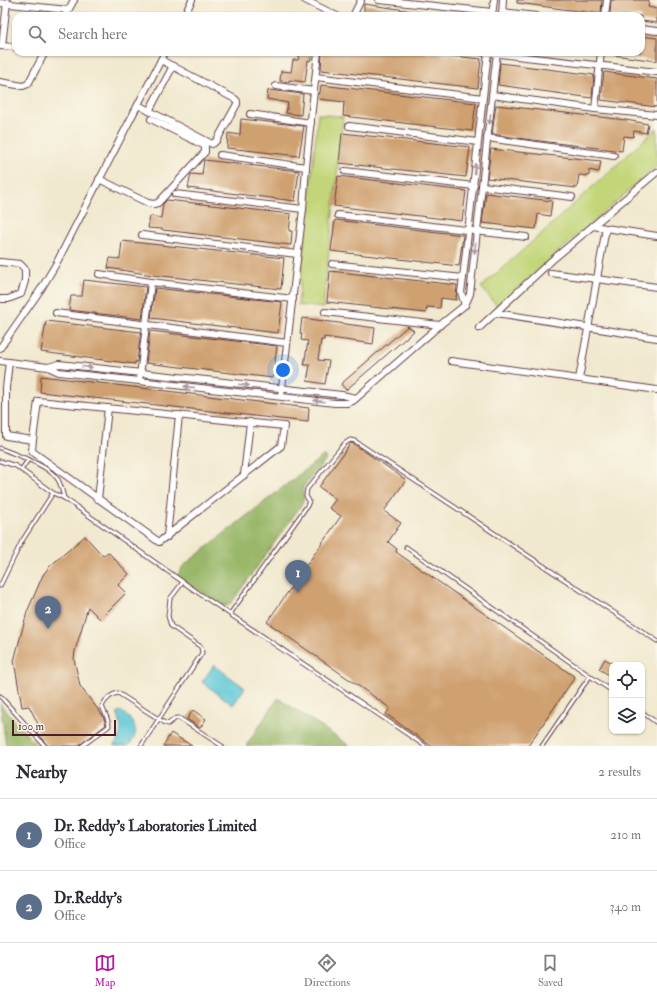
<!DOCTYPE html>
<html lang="en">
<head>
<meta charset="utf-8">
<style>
  :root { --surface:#fff; --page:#f2f2f3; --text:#2b2b33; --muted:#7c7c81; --line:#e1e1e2; --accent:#b5179e }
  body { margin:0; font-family:"IM FELL Double Pica",serif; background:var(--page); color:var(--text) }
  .controls { position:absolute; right:12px; bottom:12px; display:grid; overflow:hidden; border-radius:8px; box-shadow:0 1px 3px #0004 }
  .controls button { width:36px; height:36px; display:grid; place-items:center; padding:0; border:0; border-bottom:1px solid var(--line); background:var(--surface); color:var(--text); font:20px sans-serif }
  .scale { position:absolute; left:12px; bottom:10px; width:104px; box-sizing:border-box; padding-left:4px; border:2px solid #4a1f2b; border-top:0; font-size:11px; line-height:14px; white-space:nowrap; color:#4a1f2b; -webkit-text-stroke:3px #fbf7ec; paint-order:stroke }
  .you { position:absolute; left:283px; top:370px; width:14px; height:14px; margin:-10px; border:3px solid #fff; border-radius:50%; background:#1a73e8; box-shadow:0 0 0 6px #1a73e833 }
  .badge { display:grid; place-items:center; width:26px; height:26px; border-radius:50%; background:var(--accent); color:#fff; font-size:13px; font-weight:700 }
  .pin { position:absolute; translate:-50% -33px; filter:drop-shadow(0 1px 2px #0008) }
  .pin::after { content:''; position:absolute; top:21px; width:14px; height:12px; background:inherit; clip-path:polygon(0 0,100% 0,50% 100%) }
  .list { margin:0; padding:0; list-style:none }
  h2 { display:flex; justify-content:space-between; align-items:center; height:52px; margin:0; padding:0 16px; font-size:17px }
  h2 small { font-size:13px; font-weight:400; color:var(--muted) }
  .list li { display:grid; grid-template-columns:26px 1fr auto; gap:12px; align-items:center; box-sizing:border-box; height:72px; padding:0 16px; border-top:1px solid var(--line) }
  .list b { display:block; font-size:15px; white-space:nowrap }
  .list p { margin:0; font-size:13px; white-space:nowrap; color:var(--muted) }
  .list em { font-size:13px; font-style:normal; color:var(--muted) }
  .icon { flex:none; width:22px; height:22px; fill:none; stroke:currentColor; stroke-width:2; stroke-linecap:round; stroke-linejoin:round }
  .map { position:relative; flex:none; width:657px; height:746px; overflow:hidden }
  .search { position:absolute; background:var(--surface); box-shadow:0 1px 3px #0004; left:12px; right:12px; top:12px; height:44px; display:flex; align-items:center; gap:10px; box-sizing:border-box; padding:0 14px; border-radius:12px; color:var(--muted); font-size:15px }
  .sheet { height:196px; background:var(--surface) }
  nav { display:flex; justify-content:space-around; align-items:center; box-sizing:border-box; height:56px; border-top:1px solid var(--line); background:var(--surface); font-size:11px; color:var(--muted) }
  nav a { display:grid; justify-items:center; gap:2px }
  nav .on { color:var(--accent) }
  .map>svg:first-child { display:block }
</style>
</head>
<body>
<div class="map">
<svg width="657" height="746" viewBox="0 0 657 746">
  <rect width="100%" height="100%" fill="#fbf7ec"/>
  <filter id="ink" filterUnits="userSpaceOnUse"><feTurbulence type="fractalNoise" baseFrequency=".025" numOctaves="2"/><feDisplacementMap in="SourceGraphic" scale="8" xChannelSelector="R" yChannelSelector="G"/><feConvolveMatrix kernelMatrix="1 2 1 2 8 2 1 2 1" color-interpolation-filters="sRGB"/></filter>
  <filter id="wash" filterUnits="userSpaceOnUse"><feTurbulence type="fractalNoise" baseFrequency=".012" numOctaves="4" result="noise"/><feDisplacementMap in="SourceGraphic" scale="16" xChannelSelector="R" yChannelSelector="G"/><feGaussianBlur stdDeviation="0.9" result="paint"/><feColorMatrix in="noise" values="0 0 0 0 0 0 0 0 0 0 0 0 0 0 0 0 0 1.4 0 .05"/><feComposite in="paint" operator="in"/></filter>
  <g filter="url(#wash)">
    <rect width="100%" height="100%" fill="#f1e9cf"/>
    <g fill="#c2d679" stroke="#867a52">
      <polygon points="318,114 343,117 323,308 298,305"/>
      <polygon points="657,128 657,166 497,306 481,287 541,234"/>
    </g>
    <g fill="#99b769" stroke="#726b4a">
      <path d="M324 455 326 457 325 460 303 487C302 493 305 499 302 504L232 602C227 607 224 608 218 604L177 576 183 566Z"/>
      <polygon points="278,698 350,746 246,746"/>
      <polygon points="0,703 1,705 37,746 6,746"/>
    </g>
    <g fill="#5cc7d6" stroke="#537380">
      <polygon points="214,665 245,688 233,705 202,682"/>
      <path d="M119 711C123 712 126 715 129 718 138 729 138 735 128 746H113C123 736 122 725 117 713Z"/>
    </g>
    <g id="blocks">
      <g fill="#cfa070">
        <polygon points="517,0 602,0 601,14 517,3"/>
        <polygon points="611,0 649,0 648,7 657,9 657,23 641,21 641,16 610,16"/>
        <polygon points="364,4 426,13 426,16 364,16"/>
        <polygon points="641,36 657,38 657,61 613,55 614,52 641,52"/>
        <polygon points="300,52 312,54 310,61 308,60 305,82 289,80 289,82 280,81 281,71 291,72 293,60 298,60"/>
        <polygon points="322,52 417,52 481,59 478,88 321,70"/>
        <polygon points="500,63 594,75 592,98 498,85"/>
        <polygon points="604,72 657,79 657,107 601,100"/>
        <polygon points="321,85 476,103 472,131 343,116 344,102 319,99"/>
        <polygon points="268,90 303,94 301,115 286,113 288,103 267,99"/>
        <polygon points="496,105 626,120 648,124 646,133 634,131 633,137 624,136 622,151 524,139 492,134"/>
        <polygon points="241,119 304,126 299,156 227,148 228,133 240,135"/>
        <polygon points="342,133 470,147 466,177 339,163"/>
        <polygon points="491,149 601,161 599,172 589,170 589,176 579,175 577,188 487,178"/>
        <polygon points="204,160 299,171 295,201 188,188 191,174 202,175"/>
        <polygon points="338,176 466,191 462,221 334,206"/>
        <polygon points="486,193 552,201 550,216 538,214 536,229 482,223"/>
        <polygon points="167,200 291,214 289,231 292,231 291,245 163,230 163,229 148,228 150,216 161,218 163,204"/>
        <polygon points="335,220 463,235 459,266 331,251"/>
        <polygon points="122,241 284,258 281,289 153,275 108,268 110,258 120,259"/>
        <polygon points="330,271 457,285 456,300 441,298 440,308 427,307 426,313 327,302"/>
        <polygon points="84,280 146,287 142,319 69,310 71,296 82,296"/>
        <polygon points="155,288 282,302 278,333 151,318"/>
        <polygon points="302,318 375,328 373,344 324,337 324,340 321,340 318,360 329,361 325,384 307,381 310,365 304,365 308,341 301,340 302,334 300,334"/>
        <polygon points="46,321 141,332 137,362 135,362 135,364 41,352"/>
        <polygon points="408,326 414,331 346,390 341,384"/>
        <polygon points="150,331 277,346 273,378 146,363"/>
        <polygon points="41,376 309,408 308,422 40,392"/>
        <polygon points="351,443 354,444 406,480 384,511 401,523 388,542 397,549 396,552 575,677 528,746 431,746 386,714 390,708 267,622 341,516 329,508 336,499 319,487"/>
        <polygon points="85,536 103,556 108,552 129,574 118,585 126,593 100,619 88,607 75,651 74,659 80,686 103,716 106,725 78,746 48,746 37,733 38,724 29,706 22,707 14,661 27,612 43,575 50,566"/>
        <polygon points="605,659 612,663 612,677 599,669"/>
        <polygon points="193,710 206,719 200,728 187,719"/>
        <polygon points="171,733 192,746 163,746"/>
      </g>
    </g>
  </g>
  <g filter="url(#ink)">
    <use href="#blocks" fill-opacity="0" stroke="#633d44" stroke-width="1"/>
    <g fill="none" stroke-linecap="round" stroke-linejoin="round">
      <g stroke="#633d44" stroke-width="5">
        <g id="lane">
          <path d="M0 448C16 455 45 464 56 477 61 482 62 491 64 498"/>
          <polyline points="0,461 16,466 53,493 64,498 200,594 425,746"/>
          <polyline points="21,470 28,460"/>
          <polyline points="406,547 590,676 542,746"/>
          <polyline points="0,586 22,541 53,493"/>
          <polyline points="230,614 307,506 309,501 306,496 307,489 344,444 350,440 355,441 657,641"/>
          <polyline points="590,676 612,691"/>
          <polyline points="0,696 45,746"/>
          <polyline points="642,712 657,723"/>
          <path d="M82 746 109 726C109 720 104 712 102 706 106 699 111 694 118 693L165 723 168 724 176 718H179L222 746"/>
          <polyline points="141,746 202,653 201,647 171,626 168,616 170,599 183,582"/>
        </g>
      </g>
      <g stroke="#633d44" stroke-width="8">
        <g id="street">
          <polyline points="305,0 337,16"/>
          <polyline points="379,0 492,12"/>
          <polyline points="0,3 68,10"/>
          <polyline points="502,12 536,16"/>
          <polyline points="65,16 74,0"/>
          <polyline points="184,16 192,0"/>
          <polyline points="353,16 361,0"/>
          <polyline points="492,16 494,0"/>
          <polyline points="502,16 503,0"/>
          <polyline points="605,16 607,0"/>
          <polyline points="641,29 657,31"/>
          <polyline points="0,46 16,47"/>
          <polyline points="2,46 7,2"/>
          <polyline points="482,52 657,72"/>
          <polyline points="316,77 483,98"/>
          <polyline points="0,82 23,86 28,84 45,52"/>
          <polyline points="276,86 314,91"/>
          <polyline points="492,95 595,109 657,115"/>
          <polyline points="138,105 212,144 214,143 217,140 237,104 237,101 235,99 161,60"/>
          <polyline points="595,109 601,52"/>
          <polyline points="149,111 173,66"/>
          <polyline points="250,114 311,123"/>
          <polyline points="349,126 478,142"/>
          <polyline points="487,138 614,156"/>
          <polyline points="220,155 306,167"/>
          <polyline points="345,171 474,186"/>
          <polyline points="99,179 148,203 153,204 158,203 205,152 205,146 151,119"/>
          <polyline points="482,186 572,197"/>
          <polyline points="175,194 303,209"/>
          <polyline points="338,215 526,237"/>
          <polyline points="593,226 657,236"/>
          <polyline points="142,235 297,254"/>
          <polyline points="0,262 20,264 25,269 25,281 21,294 8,299 0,299"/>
          <polyline points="332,264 463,278"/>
          <polyline points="551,273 657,287"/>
          <polyline points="99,274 151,282 140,376"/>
          <polyline points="151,282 293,299"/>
          <polyline points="465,305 461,292 463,278 488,52"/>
          <polyline points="325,312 440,325"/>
          <polyline points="56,313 287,343"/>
          <polyline points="496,313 657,338"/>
          <polyline points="479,328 551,261 657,172"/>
          <polyline points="0,348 41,289 56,264 165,52"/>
          <polyline points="0,361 48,367 59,372 335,403 347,403 353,401 440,325 465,305 470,294 497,52"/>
          <polyline points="451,361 657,390"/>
          <polyline points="9,362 6,388 6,436 33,440 38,401 284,426 281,446 159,542 33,452 32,450 33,440"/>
          <polyline points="48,367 59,364 342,395 356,398"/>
          <polyline points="579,379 606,228"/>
          <polyline points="281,396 303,209 306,167 318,52"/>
          <polyline points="244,475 250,422"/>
          <polyline points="98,499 108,408"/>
          <polyline points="167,537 179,415"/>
        </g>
      </g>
      <use href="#lane" stroke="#fff" stroke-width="3"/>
      <use href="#street" stroke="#fff" stroke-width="6"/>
    </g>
    <defs><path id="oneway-solid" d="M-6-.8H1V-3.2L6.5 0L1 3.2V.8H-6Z"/></defs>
    <g fill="#ae9aa0">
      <use href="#oneway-solid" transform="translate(490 119) rotate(97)"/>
      <use href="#oneway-solid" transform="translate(475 169) rotate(-85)"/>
      <use href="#oneway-solid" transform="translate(475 248) rotate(97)"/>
      <use href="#oneway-solid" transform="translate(87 367) rotate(6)"/>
      <use href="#oneway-solid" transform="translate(244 385) rotate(7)"/>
      <use href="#oneway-solid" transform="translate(189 387) rotate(-174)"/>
      <use href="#oneway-solid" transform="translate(319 401) rotate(-173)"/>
    </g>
  </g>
</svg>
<div class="controls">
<button><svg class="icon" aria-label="locate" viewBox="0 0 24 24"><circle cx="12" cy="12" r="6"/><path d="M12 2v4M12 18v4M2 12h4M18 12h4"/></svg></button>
<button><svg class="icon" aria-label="layers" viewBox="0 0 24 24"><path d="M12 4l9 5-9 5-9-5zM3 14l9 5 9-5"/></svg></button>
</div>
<div class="scale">100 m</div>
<div class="you"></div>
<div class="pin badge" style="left:298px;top:593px;background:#5c6f8a">1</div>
<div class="pin badge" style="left:48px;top:629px;background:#5c6f8a">2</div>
<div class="search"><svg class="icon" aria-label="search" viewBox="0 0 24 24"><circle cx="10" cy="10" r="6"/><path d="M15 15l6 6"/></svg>Search here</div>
</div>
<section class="sheet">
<h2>Nearby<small>2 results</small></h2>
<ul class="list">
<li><span class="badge" style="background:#5c6f8a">1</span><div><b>Dr. Reddy's Laboratories Limited</b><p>Office</p></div><em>210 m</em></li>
<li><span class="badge" style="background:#5c6f8a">2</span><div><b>Dr.Reddy's</b><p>Office</p></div><em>340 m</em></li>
</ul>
</section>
<nav>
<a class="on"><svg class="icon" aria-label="map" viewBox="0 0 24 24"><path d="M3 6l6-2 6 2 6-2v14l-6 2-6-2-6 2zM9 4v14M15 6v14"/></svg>Map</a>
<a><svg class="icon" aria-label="directions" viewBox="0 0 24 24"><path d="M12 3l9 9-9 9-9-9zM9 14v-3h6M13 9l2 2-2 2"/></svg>Directions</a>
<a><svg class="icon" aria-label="saved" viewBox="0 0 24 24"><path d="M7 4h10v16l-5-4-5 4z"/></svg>Saved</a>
</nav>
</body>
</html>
